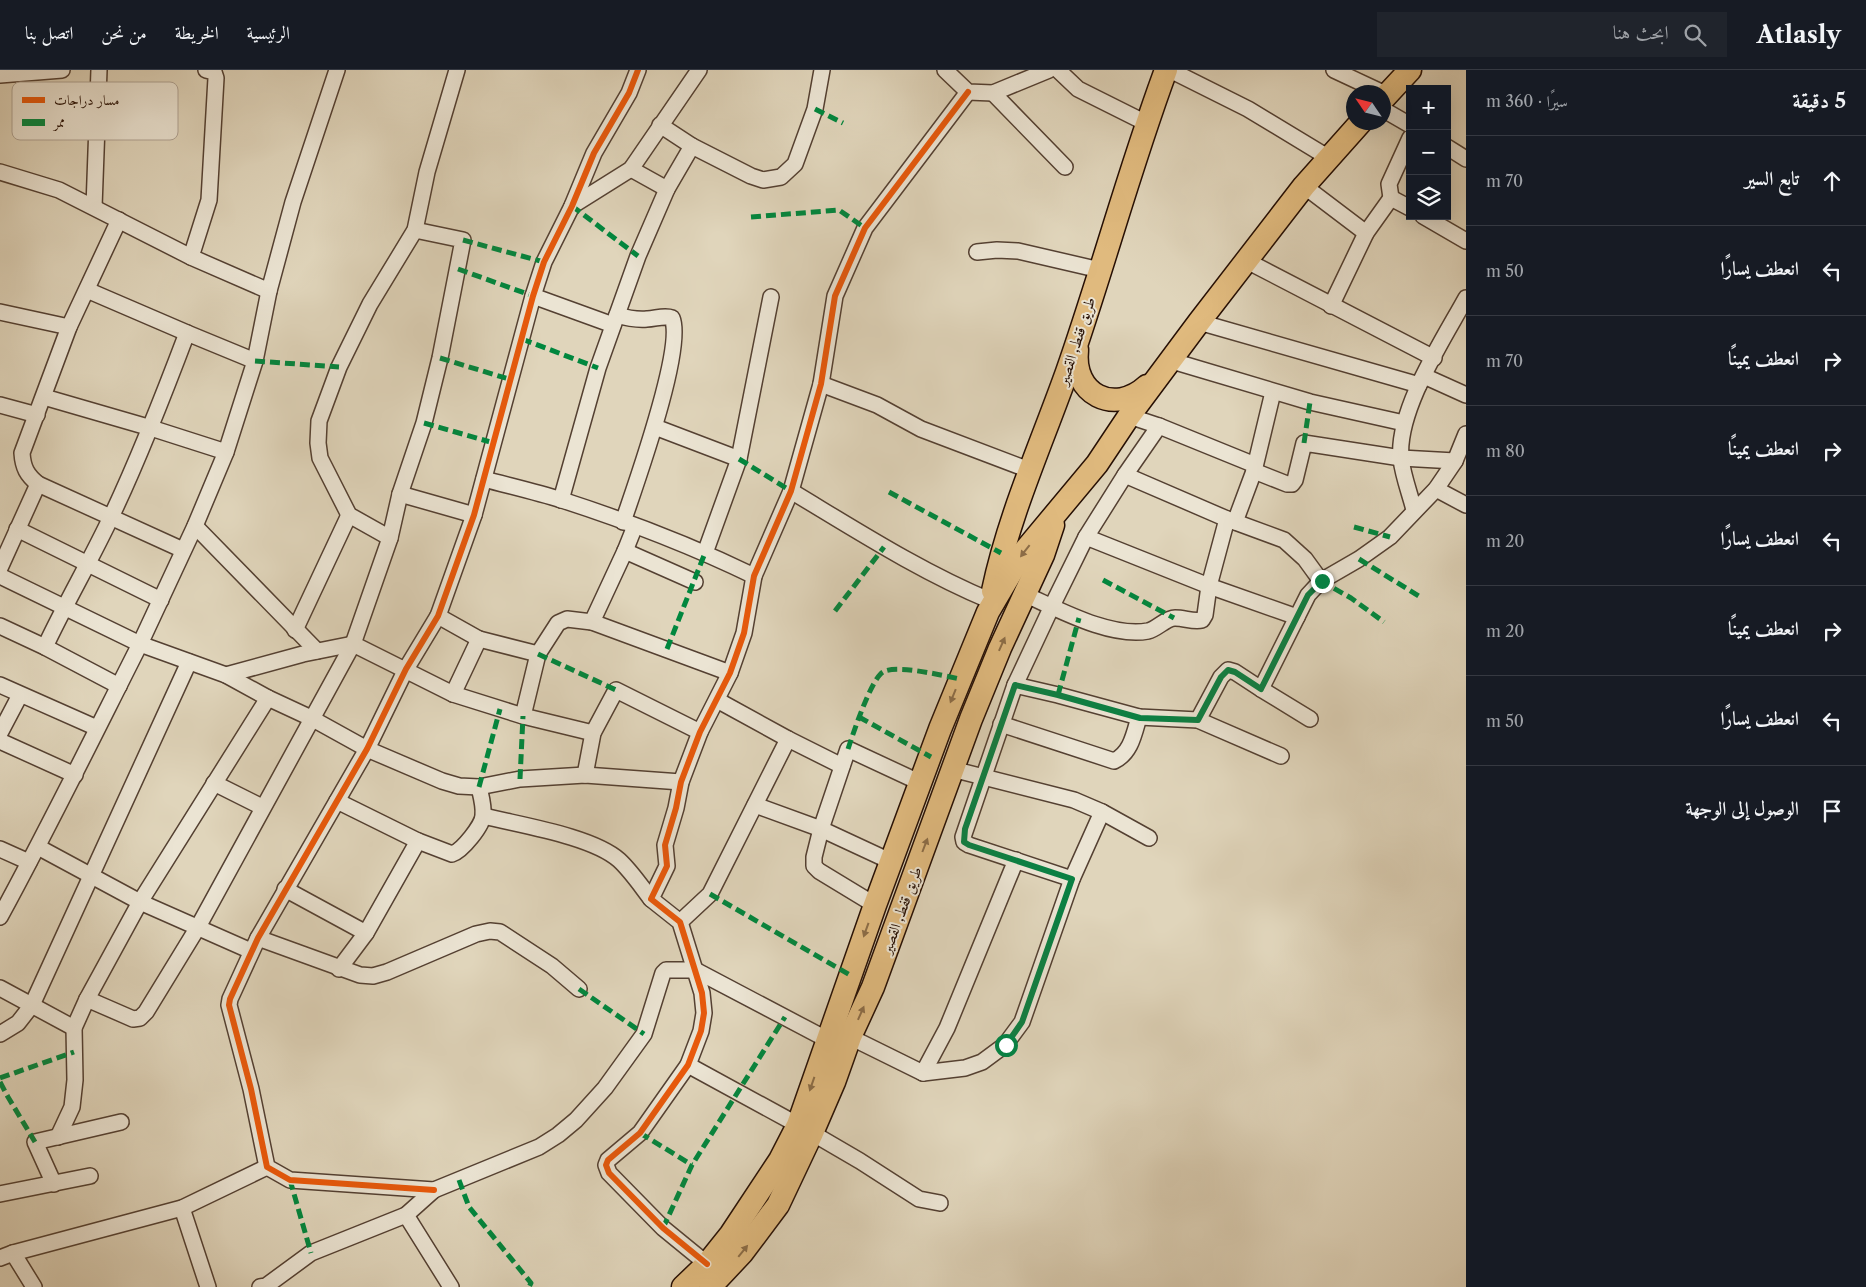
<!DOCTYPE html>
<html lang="ar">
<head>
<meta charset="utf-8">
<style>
  :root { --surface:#171b24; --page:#20242c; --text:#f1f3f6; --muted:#9ea1a6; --line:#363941 }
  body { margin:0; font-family:"Libre Caslon Text",Amiri,serif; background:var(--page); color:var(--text); direction:rtl }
  .controls { position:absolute; right:15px; top:15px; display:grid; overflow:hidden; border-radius:0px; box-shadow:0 5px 20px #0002 }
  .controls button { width:45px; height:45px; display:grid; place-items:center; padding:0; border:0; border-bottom:1px solid var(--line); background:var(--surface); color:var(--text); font:25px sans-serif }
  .compass { position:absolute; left:1346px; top:15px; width:45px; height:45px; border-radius:50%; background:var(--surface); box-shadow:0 5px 20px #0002; rotate:305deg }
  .stop { position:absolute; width:15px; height:15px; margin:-11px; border:4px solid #0b8043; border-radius:50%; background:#fff }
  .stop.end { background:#0b8043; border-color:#fff; box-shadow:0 1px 5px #0008 }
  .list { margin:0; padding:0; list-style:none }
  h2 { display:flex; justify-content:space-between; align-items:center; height:65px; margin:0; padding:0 20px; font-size:21px }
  h2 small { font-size:16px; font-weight:400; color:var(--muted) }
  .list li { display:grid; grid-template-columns:32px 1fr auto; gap:15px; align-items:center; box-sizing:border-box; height:90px; padding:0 20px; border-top:1px solid var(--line) }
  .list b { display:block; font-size:19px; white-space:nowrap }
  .list em { font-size:16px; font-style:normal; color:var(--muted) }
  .icon { flex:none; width:28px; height:28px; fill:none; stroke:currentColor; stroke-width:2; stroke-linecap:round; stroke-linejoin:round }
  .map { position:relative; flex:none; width:1466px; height:1217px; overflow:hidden; direction:ltr }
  header { display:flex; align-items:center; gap:30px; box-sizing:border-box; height:70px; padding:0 25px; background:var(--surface); border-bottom:1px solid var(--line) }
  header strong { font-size:24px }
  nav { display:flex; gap:28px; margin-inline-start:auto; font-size:18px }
  .search { width:350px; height:45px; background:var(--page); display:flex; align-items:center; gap:12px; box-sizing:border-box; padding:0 18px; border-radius:0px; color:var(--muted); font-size:19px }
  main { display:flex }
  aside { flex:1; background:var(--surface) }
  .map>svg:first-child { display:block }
</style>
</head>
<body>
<header>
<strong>Atlasly</strong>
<div class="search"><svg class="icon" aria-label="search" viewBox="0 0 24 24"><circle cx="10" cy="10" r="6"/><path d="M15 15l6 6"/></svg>ابحث هنا</div>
<nav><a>الرئيسية</a><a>الخريطة</a><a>من نحن</a><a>اتصل بنا</a></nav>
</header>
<main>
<aside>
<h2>5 دقيقة<small>سيرًا · 360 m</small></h2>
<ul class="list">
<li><svg class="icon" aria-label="ahead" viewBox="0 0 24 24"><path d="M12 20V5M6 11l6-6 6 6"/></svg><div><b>تابع السير</b></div><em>70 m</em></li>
<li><svg class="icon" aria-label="left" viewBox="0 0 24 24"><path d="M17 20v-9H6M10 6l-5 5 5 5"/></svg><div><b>انعطف يسارًا</b></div><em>50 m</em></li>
<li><svg class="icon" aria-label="right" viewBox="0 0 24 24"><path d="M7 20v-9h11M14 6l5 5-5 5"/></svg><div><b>انعطف يمينًا</b></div><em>70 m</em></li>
<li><svg class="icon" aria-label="right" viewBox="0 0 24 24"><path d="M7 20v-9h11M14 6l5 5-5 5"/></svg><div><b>انعطف يمينًا</b></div><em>80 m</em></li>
<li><svg class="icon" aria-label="left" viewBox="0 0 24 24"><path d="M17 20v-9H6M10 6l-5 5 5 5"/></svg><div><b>انعطف يسارًا</b></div><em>20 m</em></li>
<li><svg class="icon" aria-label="right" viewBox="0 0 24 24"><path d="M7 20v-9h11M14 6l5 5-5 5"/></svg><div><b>انعطف يمينًا</b></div><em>20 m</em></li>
<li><svg class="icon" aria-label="left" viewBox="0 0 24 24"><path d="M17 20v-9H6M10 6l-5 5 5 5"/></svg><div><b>انعطف يسارًا</b></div><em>50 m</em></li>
<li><svg class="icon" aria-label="arrive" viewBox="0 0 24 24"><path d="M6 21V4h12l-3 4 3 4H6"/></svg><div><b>الوصول إلى الوجهة</b></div></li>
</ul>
</aside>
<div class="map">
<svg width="1466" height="1217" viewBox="0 0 1466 1217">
  <rect width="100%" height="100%" fill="#e0d5bb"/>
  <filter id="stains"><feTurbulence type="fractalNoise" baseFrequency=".004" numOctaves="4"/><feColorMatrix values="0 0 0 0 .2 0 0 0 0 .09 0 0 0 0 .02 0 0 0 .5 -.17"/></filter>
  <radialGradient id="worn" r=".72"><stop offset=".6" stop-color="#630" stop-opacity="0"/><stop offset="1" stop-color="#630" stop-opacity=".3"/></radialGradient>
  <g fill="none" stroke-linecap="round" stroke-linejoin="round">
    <g stroke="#544032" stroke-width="18">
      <g id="street">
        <polyline points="206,0 214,2 216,8 209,130 191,187 269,221"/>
        <polyline points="337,0 293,132 269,221 255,291 226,382 195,456 140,574 226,605 268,628 311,648 367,679 442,711 459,716 479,717 520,709 585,705 681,712"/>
        <polyline points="945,0 968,22 993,23 1049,0"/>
        <polyline points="1058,0 1078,19 1146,53"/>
        <polyline points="1170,0 1248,39 1329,88"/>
        <polyline points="1334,0 1381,22"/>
        <polyline points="0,5 62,0"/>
        <polyline points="993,23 1065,97"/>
        <polyline points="1384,40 1410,55"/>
        <polyline points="660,55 692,76 751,106 763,110 781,107 795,94 815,39 822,0"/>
        <polyline points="1447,77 1466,89"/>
        <polyline points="631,99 667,119"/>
        <polyline points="0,102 59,120 191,187"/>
        <polyline points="1304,116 1366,163"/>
        <polyline points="1391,128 1389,114 1410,68"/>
        <polyline points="572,136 631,99 699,0"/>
        <polyline points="94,137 99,0"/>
        <polyline points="1423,146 1466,171"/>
        <polyline points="977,182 997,180 1018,181 1100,200"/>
        <polyline points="1247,191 1434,288"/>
        <polyline points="87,220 187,263"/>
        <polyline points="533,226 613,255"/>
        <polyline points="1331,236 1366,163 1391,128 1410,138"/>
        <polyline points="0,242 69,257"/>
        <path d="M617 245C627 248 636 250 647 249 655 249 664 245 672 248 685 278 635 416 623 452"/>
        <polyline points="1199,252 1419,315"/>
        <polyline points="1169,290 1310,332 1404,353"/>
        <polyline points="1424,306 1466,325"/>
        <polyline points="821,314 877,335 921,359 1029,400"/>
        <polyline points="44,327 151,358 226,382"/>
        <polyline points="0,335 37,345"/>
        <polyline points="1129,346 1159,356 1255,395"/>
        <polyline points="655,357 739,389"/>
        <polyline points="1254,401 1287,414 1292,414 1295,410 1304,373 1401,388 1455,391"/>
        <polyline points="1125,405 1227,449 1284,470 1305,489 1321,511"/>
        <path d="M484 409C510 416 536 422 562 430 627 451 692 476 754 506"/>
        <path d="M38 414C27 405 23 398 22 383L69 257 119 150"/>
        <polyline points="1436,419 1466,435"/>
        <path d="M791 421C856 460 921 502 991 531"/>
        <polyline points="400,424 474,445"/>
        <polyline points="561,430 598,298 638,186 667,119 692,76"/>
        <path d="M1414 440C1410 424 1403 406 1401 389 1396 341 1443 270 1466 228"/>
        <polyline points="1235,452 1254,401 1273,322"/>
        <polyline points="195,456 317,581"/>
        <polyline points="17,459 161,530"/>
        <polyline points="1086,467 1209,516 1297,547"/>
        <polyline points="390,468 349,445 320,388 318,373 319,351 339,297 370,234 415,160 427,102 457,0"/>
        <polyline points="625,481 695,512"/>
        <polyline points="705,483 739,389 771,227"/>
        <polyline points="0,498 38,414 183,480"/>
        <path d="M0 506 140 574C94 665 49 757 0 847"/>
        <path d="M1024 524C1058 539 1110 568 1148 561 1157 559 1166 548 1175 548 1185 548 1193 552 1202 550L1205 545 1209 516 1227 449"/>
        <polyline points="438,546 479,569 538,584"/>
        <polyline points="592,552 625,481 635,456"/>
        <polyline points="0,556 45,577 119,616"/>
        <polyline points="295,560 349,445"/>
        <path d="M45 577C66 532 91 490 112 445 140 386 164 324 187 263L255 291"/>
        <polyline points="226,605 303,584 353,574 453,624 523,646 593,663"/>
        <polyline points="0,615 97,658"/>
        <polyline points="1015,615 1058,625 1139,647 1198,650 1281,686"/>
        <polyline points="1261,619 1310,649"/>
        <polyline points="453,624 479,569"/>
        <polyline points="717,630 788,669 842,696"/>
        <polyline points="523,646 538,584 558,553 567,549 592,552 730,603"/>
        <polyline points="1198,650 1221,607 1228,600 1235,602 1261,619 1308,525 1321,511 1359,489 1390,467 1436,419 1455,391 1466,364"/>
        <path d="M1001 654 1114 691C1131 683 1134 664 1139 647"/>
        <polyline points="0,663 20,625"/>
        <polyline points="0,671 75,705"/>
        <polyline points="952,699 1074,730 1102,742 1149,768"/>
        <polyline points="585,705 593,663 616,620 700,662"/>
        <polyline points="214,713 262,737"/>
        <path d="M337 731 418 771 452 784C462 781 483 755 483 745 484 736 481 726 479 717"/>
        <polyline points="755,735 821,759 892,792"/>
        <path d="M484 746C519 755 592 766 619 790 631 801 641 816 651 829"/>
        <polyline points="38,777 140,832 251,881"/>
        <polyline points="0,779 29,792"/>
        <polyline points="1072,809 969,775 964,772 963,767 1015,615 1052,536 1086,467 1125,405 1159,356"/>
        <polyline points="285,819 366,863"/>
        <polyline points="875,835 819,801 814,796 814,787 821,759 848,679 921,713"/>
        <polyline points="680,852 710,824 788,669"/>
        <polyline points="258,868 360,905 373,906 387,902 476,864 490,861 500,862 552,896 579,919"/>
        <polyline points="339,899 366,863 418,771"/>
        <polyline points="0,918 74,958"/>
        <polyline points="87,929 133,949 140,948 146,942 198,857 353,574 390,468 400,424 424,353 440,288 463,170 415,160"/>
        <polyline points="0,964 18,953 32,935 189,592"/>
        <polyline points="850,967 923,1003 965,998 982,992 1005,975 1022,952 1072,809 1102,742"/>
        <polyline points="688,995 798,1055"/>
        <polyline points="923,1003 947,958 1016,790"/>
        <polyline points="812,1063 860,1091 919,1129 940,1133"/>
        <polyline points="58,1067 72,1037 75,1010 74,958 87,929 140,832 268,628"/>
        <polyline points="54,1114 35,1072 121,1052"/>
        <polyline points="434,1120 290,1110 267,1097 251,1019 229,935 230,929 258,868 367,679 406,599 438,546 474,445 533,226 544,192 572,136 594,83 629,23 638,0"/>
        <polyline points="0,1124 90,1106"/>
        <polyline points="182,1138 208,1217"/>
        <polyline points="406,1145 451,1217"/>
        <polyline points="13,1183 34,1217"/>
        <polyline points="0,1188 13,1183 182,1138 267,1097"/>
        <polyline points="707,1194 663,1158 609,1103 606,1095 608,1090 640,1063 688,995 701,961 704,943 702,923 680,852 651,829 667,796 665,775 676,738 681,712 700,662 730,603 744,563 754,506 791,421 821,314 835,226 865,158 968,22"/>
        <polyline points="260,1217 266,1216 311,1183 406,1145 434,1120 539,1077 558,1065 576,1050 605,1018 644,964 663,903 666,900 695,900 828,970"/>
      </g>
    </g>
    <g stroke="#260f04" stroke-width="25">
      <g id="primary">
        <polyline points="1384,28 1410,0"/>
        <path d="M1077 280C1072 324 1114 346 1147 316"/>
        <path d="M993 521C1009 445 1041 375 1067 302 1102 202 1129 100 1166 0"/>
        <polyline points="683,1217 707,1194 731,1164 780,1090 798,1055 875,835 940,659 988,542 1022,484 1097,394 1129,346 1199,252 1304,116 1361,52"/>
        <polyline points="710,1217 742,1183 778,1135 812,1063 834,1012 850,967 873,917 971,649 1000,578 1043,485 1053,455"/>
      </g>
    </g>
    <use href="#street" stroke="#ebe4d3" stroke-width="15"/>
    <use href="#primary" stroke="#e0ba7e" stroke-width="22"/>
    <g stroke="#00873e" stroke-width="5" stroke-dasharray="10 5" stroke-linecap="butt">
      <polyline points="815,39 843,53"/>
      <polyline points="572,136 638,186"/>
      <polyline points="751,147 839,140 865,158"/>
      <polyline points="463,170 544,192"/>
      <polyline points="458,199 533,226"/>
      <polyline points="522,269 598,298"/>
      <polyline points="440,288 512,310"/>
      <polyline points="255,291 339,297"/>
      <polyline points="424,353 494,373"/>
      <polyline points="1304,373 1310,332"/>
      <polyline points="739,389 791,421"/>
      <polyline points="889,422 1001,483"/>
      <polyline points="1354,457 1390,467"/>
      <polyline points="1359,489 1422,528"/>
      <polyline points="1103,510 1174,548"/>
      <polyline points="1321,511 1351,528 1384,552"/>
      <polyline points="835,541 884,477"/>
      <polyline points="667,579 705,483"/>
      <polyline points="538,584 616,620"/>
      <polyline points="1058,625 1079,548"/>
      <polyline points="859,647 931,687"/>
      <path d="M848 679C853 664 871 609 883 602 897 594 944 606 960 609"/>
      <polyline points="520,709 523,646"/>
      <polyline points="479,717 500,639"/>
      <polyline points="710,824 850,905"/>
      <polyline points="579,919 644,964"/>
      <polyline points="0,1008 74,982"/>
      <polyline points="0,1012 8,1027 35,1072"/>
      <polyline points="640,1063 692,1095"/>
      <polyline points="290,1110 311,1183"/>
      <polyline points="459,1110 469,1137 531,1213 529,1217"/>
      <polyline points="663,1158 692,1095 785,947"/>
    </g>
    <g stroke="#ebe4d3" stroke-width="9">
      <g id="cycleway">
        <polyline points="434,1120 290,1110 267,1097 251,1019 229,935 230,929 258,868 367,679 406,599 438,546 474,445 533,226 544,192 572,136 594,83 629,23 638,0"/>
        <polyline points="707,1194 663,1158 609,1103 606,1095 608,1090 640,1063 688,995 701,961 704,943 702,923 680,852 651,829 667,796 665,775 676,738 681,712 700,662 730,603 744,563 754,506 791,421 821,314 835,226 865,158 968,22"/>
      </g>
    </g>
    <use href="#cycleway" stroke="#e8590c" stroke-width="6"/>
  </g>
  <defs><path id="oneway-solid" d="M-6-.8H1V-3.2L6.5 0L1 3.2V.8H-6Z" transform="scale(1.25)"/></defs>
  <g fill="#8c6d47">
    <use href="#oneway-solid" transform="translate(1025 481) rotate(128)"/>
    <use href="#oneway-solid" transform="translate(1002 574) rotate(-66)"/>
    <use href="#oneway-solid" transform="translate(953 626) rotate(112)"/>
    <use href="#oneway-solid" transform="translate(925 775) rotate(-69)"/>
    <use href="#oneway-solid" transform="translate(866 860) rotate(110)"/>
    <use href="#oneway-solid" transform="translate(861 943) rotate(-66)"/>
    <use href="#oneway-solid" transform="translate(812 1014) rotate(109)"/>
    <use href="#oneway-solid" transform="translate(743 1181) rotate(-51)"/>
  </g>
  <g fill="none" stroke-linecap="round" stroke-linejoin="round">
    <polyline stroke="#0b8043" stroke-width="6" points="1006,975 1022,952 1072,809 969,775 964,772 965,759 1015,615 1058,625 1140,648 1198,650 1221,607 1228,600 1235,602 1261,619 1308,525 1322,511"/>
  </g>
  <g text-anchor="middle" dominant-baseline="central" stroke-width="4" stroke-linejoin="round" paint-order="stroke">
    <g font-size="15" fill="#260f04" stroke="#ebe4d3">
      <text transform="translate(1076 271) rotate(-72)">طريق قفط, القصير</text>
      <text transform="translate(901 840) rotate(-70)">طريق قفط, القصير</text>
    </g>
  </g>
  <rect x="12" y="12" width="166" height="58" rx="8" fill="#ebe4d3" stroke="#b0a495" stroke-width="1"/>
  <rect x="22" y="27" width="23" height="6" fill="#e8590c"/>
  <rect x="22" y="49" width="23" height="7" fill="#00873e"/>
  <g font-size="14" fill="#260f04">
    <text x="54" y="35">مسار دراجات</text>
    <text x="54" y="57">ممر</text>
  </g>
  <rect width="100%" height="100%" filter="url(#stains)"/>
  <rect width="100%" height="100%" fill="url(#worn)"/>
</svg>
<div class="controls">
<button>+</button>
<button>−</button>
<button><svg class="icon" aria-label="layers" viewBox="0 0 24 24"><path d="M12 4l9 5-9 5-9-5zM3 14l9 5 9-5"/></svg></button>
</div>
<svg class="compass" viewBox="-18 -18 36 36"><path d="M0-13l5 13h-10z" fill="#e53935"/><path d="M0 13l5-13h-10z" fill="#9ea1a6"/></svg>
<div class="stop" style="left:1006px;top:975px"></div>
<div class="stop end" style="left:1322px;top:511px"></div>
</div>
</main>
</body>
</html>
